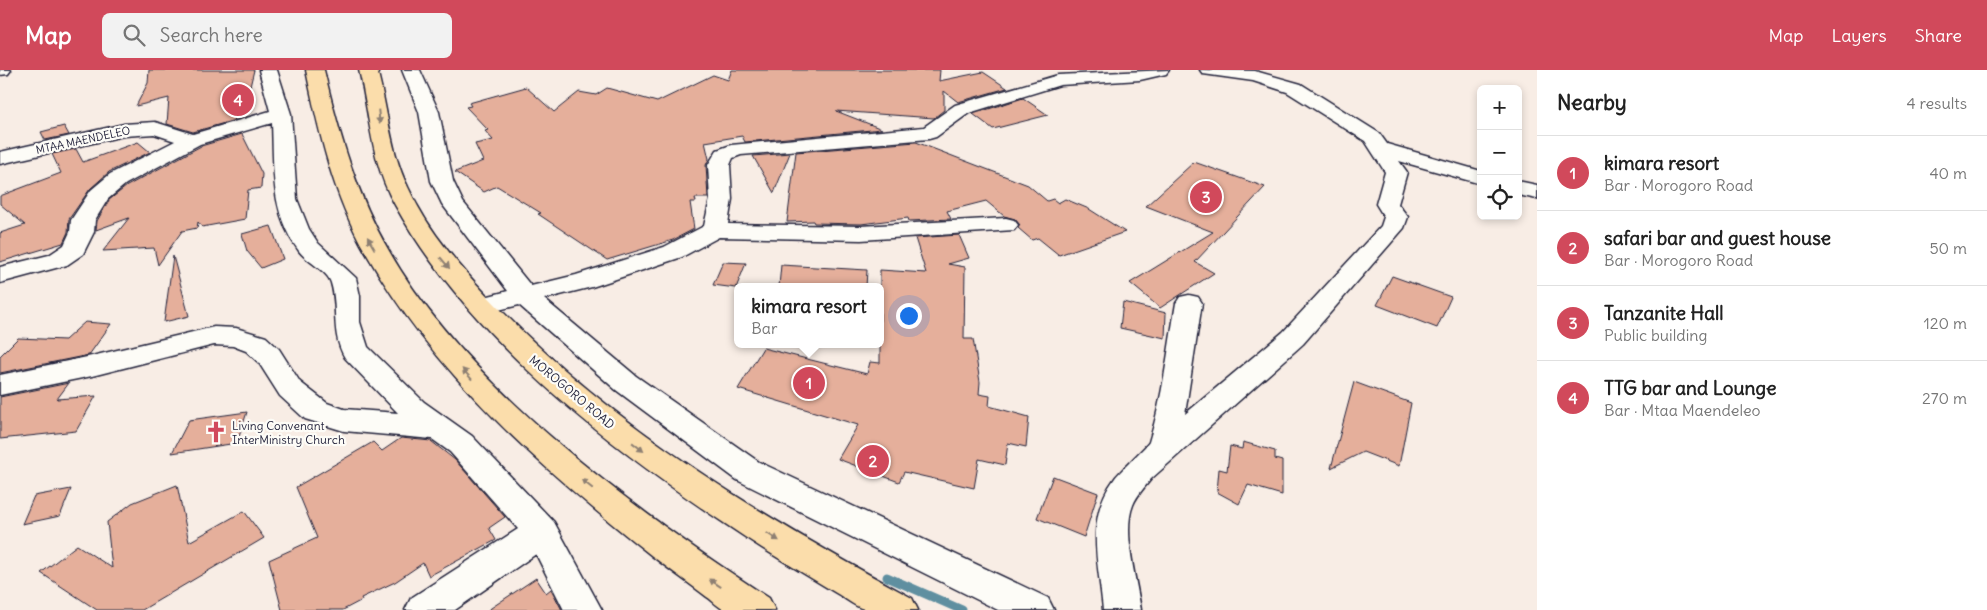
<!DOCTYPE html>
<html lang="en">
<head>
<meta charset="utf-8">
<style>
  :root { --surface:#fff; --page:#f2f2f2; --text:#222; --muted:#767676; --line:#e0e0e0; --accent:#d1495b }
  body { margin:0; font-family:Delius,sans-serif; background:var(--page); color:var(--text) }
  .controls { position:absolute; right:15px; top:15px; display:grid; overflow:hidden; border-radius:8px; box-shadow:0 2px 8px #0003 }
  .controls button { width:45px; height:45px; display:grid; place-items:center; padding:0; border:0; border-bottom:1px solid var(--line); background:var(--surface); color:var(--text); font:25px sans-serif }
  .you { position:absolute; left:908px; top:245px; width:18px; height:18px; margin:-12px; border:4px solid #fff; border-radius:50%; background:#1a73e8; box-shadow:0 0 0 8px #1a73e833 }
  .badge { display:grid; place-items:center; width:32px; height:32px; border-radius:50%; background:var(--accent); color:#fff; font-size:16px; font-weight:700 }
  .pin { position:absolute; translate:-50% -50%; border:2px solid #fff; box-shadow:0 1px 5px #0006 }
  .popup { position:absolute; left:734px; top:213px; width:150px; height:65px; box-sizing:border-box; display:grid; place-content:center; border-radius:8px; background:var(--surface); filter:drop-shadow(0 1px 4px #0005); font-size:16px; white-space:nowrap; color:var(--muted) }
  .popup b { font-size:19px; color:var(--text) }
  .popup::after { content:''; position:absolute; left:50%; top:100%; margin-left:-10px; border:10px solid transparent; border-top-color:var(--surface) }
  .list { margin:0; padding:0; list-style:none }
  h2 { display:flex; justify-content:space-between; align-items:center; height:65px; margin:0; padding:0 20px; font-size:21px }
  h2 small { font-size:16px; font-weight:400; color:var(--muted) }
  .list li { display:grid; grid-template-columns:32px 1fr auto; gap:15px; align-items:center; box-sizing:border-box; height:75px; padding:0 20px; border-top:1px solid var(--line) }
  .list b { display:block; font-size:19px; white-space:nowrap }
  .list p { margin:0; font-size:16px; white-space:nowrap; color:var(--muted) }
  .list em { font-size:16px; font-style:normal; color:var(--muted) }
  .icon { flex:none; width:28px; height:28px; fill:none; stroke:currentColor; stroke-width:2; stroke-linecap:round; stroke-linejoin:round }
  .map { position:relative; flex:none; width:1537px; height:540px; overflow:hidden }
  header { display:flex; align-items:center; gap:30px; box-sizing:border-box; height:70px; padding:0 25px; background:var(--accent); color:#fff }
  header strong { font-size:24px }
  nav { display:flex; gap:28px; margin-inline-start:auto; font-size:18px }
  .search { width:350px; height:45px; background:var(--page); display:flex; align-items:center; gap:12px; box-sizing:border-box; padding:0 18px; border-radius:8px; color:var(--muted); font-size:19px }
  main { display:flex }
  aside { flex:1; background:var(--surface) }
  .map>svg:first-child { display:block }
</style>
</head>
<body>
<header>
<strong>Map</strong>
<div class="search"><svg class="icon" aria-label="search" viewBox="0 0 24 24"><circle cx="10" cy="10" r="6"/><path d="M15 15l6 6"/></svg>Search here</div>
<nav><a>Map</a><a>Layers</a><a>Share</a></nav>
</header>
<main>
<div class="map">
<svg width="1537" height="540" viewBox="0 0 1537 540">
  <rect width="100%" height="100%" fill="#f8ede5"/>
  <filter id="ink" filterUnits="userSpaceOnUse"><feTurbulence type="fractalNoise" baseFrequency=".02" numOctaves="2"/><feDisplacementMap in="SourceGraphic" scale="10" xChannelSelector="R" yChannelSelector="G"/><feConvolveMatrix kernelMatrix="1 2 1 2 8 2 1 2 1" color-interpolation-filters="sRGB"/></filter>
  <g filter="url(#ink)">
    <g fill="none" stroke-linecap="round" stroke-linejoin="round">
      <polyline stroke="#5f8fa0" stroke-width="9" points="887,507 962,540"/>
    </g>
    <g fill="#e5af9b" stroke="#22223b">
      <polygon points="149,0 254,0 245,37 230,40 235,50 193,62 167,54 169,28 136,36 148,13"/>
      <polygon points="732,0 940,0 939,11 983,2 1007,18 958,32 944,21 944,40 934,48 836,41 882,59 745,72 742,66 705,72 709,89 706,95 708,128 695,128 696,132 690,132 694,159 673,170 607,190 538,144 541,143 497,116 484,122 455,102 483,91 475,74 493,70 485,61 488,60 466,37 471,36 469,33 526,17 554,42 579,22 596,25 607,18 657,32 713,5 728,10"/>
      <polygon points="1023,28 1048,45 993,59 973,44"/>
      <polygon points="64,56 69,65 45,70 41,62"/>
      <polygon points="242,64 262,104 261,118 248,120 245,149 202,157 198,152 197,158 182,161 158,195 154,178 103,181 129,148 96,160 97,151 109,130 127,116 201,76"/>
      <polygon points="138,72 150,82 109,102 90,119 69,149 68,162 63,173 0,192 0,163 25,155 0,134 0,126 61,103 52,84 76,79 83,92"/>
      <polygon points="916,72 1028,115 1047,131 1053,129 1058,133 1065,129 1089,139 1125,162 1059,185 1038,168 1032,170 1018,158 1020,155 1015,149 1004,146 986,131 947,141 951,149 909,151 908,148 861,154 814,153 813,151 787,152 796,82"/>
      <polygon points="790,83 774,123 753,86"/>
      <polygon points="1194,92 1265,117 1195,192 1214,203 1160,238 1130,213 1213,162 1146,136"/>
      <polygon points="271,156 283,189 261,198 247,181 242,164"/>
      <polygon points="959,165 969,188 948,194 965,197 964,269 973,269 980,312 979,324 990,326 989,336 1029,347 1026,377 1008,373 1005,395 979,389 974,418 904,402 899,412 838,389 858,355 738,319 763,278 867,304 870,292 880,293 880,200 926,203 915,168"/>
      <polygon points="173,186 189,246 164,252"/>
      <polygon points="723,192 746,193 736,218 713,215"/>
      <polygon points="781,195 867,200 866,217 779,216"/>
      <polygon points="1392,206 1451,227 1437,258 1377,235"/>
      <polygon points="1123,232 1166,243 1165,268 1120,258"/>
      <polygon points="85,252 111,254 89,285 0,303 0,286 18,268 65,270"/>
      <polygon points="1354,312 1411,333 1399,396 1363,382 1331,398"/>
      <polygon points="69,313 57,329 96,326 76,361 0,369 0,327"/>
      <polygon points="247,342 237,373 172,383 189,350"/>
      <polygon points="401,368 431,371 455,390 505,447 489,458 496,470 429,506 423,493 395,512 361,528 362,530 343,540 282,540 269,490 317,468 296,417 373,372 382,381"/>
      <polygon points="1243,372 1275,381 1275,389 1282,391 1282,425 1248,415 1239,434 1217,422 1219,399 1227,401 1230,376 1242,379"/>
      <polygon points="1053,406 1098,423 1084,467 1037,448"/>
      <polygon points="177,415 189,472 244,441 264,468 142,540 97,540 41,503 77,475 112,498 107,452 132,433"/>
      <polygon points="71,419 60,446 22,454 34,426"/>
      <polygon points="536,508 546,523 551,519 562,540 488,540"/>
    </g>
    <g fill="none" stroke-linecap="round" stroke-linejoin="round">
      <g stroke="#22223b" stroke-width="3">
        <g id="street">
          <polygon points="0,0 11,0 8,4 0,5"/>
          <path d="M259 0H277L291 44 297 129 309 159 318 173 356 208 360 226V252L368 277 424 332 472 366 554 452 602 540H564L536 484 455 540H405L411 528 518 459 450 382 432 369 344 361 305 349 280 326 259 293 246 281 233 276 214 275 92 306 0 325V305L92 286 214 257 236 258 266 267 279 279 300 312 327 333 344 339 398 343 345 288C330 262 339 239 331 213 328 201 307 192 299 181 270 143 274 99 272 53L200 74 126 114 108 129 95 150 94 162 83 184 67 195 0 213V197L49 185 64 175 70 162 71 150 91 120 110 104 175 71 154 64 124 66 0 94V82L124 54 155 52 193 64 270 41Z"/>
          <polygon points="402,0 420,0 439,42 453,111 463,132 531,216 576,205 664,177 704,156 710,129 708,95 717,80 731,75 924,57 955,35 1058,5 1169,0 1166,4 1140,10 1060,15 969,43 936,67 929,69 741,85 733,88 730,95 732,129 728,154 861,156 1006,148 1014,150 1018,155 1014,160 861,170 719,167 682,187 592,217 544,229 636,306 759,392 1048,528 1054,540 998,540 737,410 616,320 519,235 482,244 473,242 469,236 473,230 508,221 442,134 431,111 419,42"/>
          <path d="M1200 0 1255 1 1301 14 1379 63 1387 74 1481 101V114L1399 91 1407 102 1398 134 1408 147 1404 158 1303 274 1151 409C1145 417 1137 425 1133 435 1122 462 1137 511 1141 540H1103C1099 493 1084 449 1115 408 1121 400 1148 375 1149 372 1163 328 1168 279 1176 233L1180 227 1189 225 1198 227 1202 233 1185 344 1283 262 1381 156 1384 147 1376 134 1385 102 1365 71 1287 22 1253 11 1203 4Z"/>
          <polygon points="1518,111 1537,115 1537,129 1518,125"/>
        </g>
      </g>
      <g stroke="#22223b" stroke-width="3">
        <g id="highway">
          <path d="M306 0H324C339 63 356 124 389 181 468 319 637 442 769 528L775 540C762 540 736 540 725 540 719 538 712 530 707 527 689 513 670 500 652 486 542 399 436 306 366 183 333 126 319 63 306 0Z"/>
          <path d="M359 0H377C388 39 390 81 408 117 429 163 465 203 500 239 619 361 763 447 912 528L918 540C904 540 876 540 864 539 854 536 845 528 836 523 811 508 786 493 762 478 627 391 474 277 395 135 371 93 370 46 359 0Z"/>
        </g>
      </g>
      <use href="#street" fill="#fdfcf7" fill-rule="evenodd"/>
      <use href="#highway" fill="#fbddab" fill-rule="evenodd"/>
    </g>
    <defs><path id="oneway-solid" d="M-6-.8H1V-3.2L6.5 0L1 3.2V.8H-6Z" transform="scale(1.25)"/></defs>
    <g fill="#8e8073">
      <use href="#oneway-solid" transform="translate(379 47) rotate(84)"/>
      <use href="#oneway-solid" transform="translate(371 173) rotate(-120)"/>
      <use href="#oneway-solid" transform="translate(445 193) rotate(50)"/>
      <use href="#oneway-solid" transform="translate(467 304) rotate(-132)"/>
      <use href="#oneway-solid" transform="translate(638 377) rotate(38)"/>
      <use href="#oneway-solid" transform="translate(587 414) rotate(-141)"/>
      <use href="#oneway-solid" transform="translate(773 467) rotate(32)"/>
      <use href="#oneway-solid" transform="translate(715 513) rotate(-146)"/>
    </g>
  </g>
  <defs>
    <g id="church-bare" transform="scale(1.725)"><path d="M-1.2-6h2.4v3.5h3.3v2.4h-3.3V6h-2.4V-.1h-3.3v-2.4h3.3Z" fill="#d1495b" stroke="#fdfcf7" stroke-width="2.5" paint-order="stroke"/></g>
  </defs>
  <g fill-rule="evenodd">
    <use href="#church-bare" x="216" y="362"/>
  </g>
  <g text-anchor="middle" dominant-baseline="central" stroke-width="4.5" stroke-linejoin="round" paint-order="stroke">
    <g font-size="11" fill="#22223b" stroke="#fdfcf7">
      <text transform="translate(83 70) rotate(-12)">MTAA MAENDELEO</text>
    </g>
    <g font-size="12" fill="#22223b" stroke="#fdfcf7">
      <text transform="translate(572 322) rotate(40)">MOROGORO ROAD</text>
    </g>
    <g font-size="12" fill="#22223b" stroke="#fdfcf7" text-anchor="start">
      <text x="232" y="355">Living Convenant<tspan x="232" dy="14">InterMinistry Church</tspan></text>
    </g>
  </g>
</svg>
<div class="controls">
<button>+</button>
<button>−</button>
<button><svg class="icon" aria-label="locate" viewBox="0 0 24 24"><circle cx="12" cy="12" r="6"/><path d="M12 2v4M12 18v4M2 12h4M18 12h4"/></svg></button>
</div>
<div class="you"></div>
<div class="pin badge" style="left:809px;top:313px">1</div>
<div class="popup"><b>kimara resort</b>Bar</div>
<div class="pin badge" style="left:873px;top:391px">2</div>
<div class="pin badge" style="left:1206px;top:127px">3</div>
<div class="pin badge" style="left:238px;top:30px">4</div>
</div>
<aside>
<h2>Nearby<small>4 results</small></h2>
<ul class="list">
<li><span class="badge">1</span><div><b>kimara resort</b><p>Bar · Morogoro Road</p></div><em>40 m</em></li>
<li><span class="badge">2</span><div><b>safari bar and guest house</b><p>Bar · Morogoro Road</p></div><em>50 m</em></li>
<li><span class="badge">3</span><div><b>Tanzanite Hall</b><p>Public building</p></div><em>120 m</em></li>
<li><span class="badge">4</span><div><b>TTG bar and Lounge</b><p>Bar · Mtaa Maendeleo</p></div><em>270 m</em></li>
</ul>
</aside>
</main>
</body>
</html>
